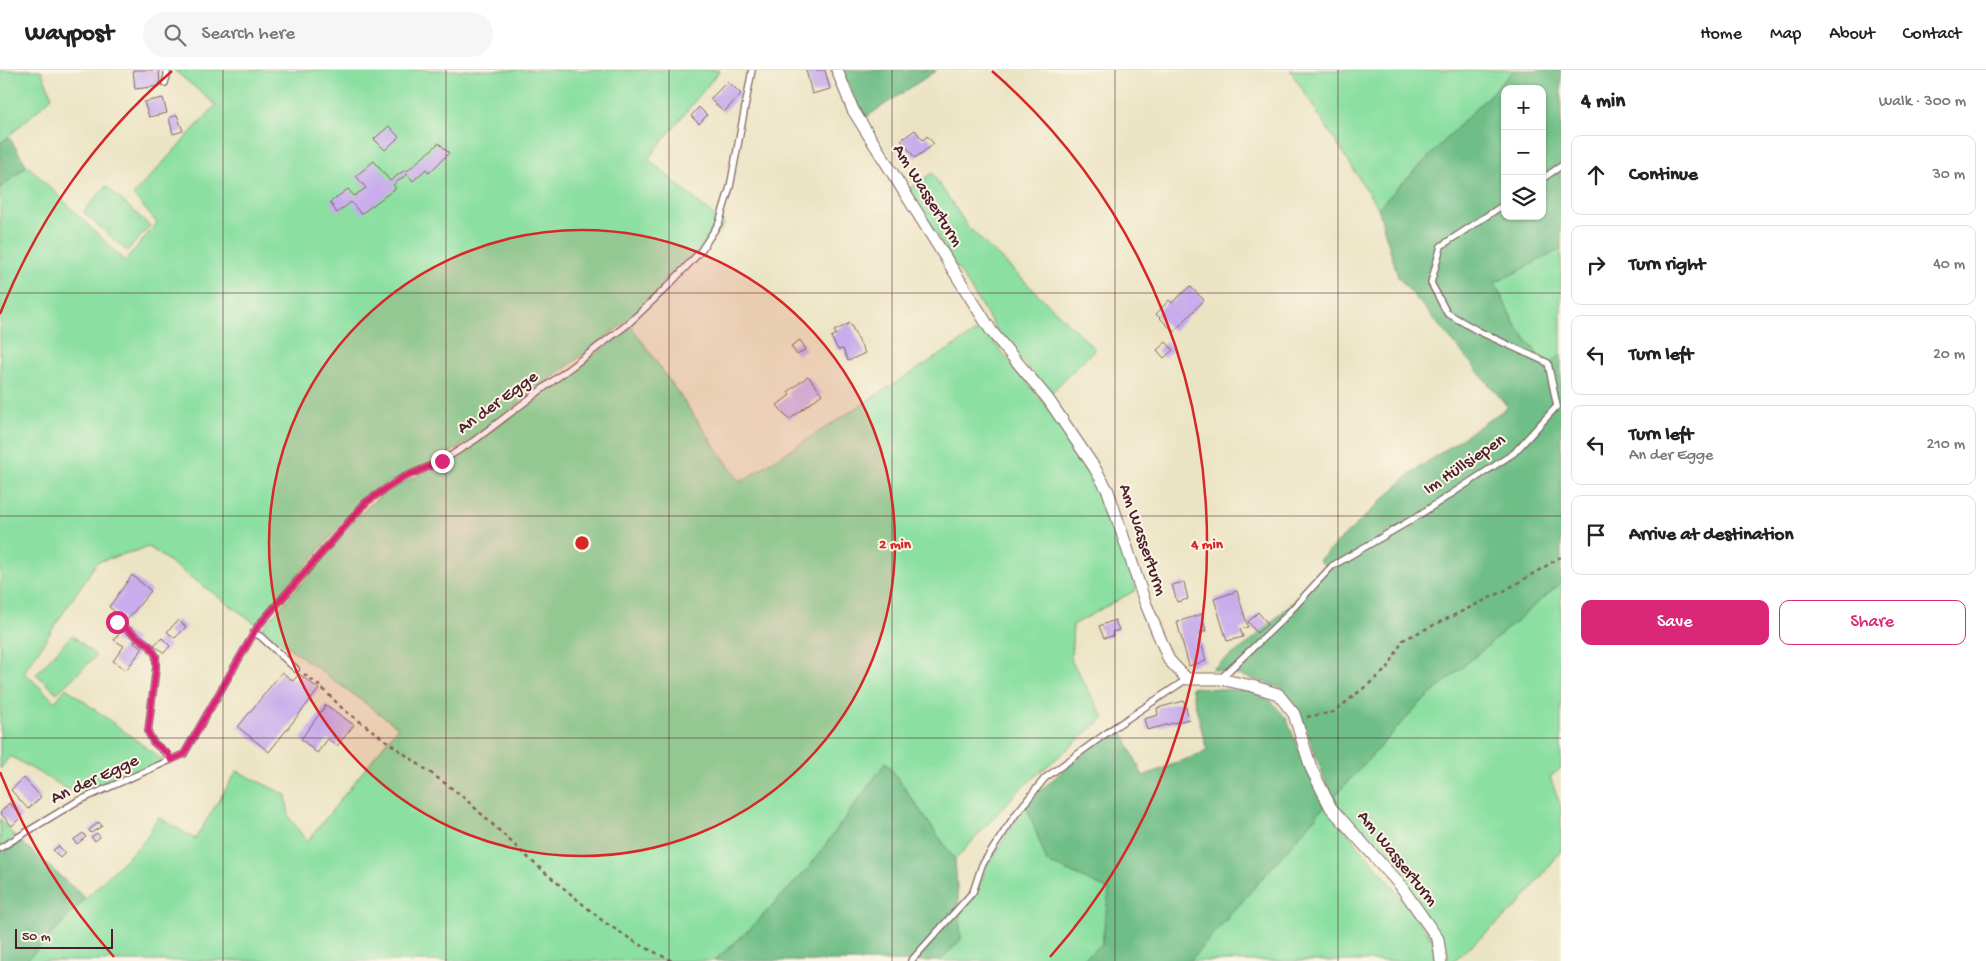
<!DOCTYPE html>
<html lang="en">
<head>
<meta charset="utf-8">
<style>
  :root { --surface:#fff; --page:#f6f6f6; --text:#222; --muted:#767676; --line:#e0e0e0; --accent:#db2777 }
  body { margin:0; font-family:"Gochi Hand",sans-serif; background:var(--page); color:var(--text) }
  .controls { position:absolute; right:15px; top:15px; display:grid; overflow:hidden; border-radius:10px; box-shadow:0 1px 4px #0004 }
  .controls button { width:45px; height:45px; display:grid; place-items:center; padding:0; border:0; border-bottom:1px solid var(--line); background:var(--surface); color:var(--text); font:25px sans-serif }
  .scale { position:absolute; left:15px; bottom:12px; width:98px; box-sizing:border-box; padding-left:5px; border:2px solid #4a1f2b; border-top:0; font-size:14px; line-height:18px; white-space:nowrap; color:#4a1f2b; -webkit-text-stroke:4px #fcf5e5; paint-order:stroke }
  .stop { position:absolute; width:15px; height:15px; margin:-11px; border:4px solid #db2777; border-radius:50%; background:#fff }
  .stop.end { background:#db2777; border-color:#fff; box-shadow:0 1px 5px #0008 }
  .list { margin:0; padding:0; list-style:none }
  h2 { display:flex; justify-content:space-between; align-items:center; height:65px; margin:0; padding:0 20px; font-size:21px }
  h2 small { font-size:16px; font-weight:400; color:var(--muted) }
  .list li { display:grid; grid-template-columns:32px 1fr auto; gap:15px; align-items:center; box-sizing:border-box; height:80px; margin:0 10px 10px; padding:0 10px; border:1px solid var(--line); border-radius:10px }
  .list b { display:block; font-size:19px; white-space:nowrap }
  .list p { margin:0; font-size:16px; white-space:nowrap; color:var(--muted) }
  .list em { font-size:16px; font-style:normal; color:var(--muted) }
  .actions { display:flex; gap:10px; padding:15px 20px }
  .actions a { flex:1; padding:11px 0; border:1px solid var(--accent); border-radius:10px; text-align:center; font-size:18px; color:var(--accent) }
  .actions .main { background:var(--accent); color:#fff }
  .icon { flex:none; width:28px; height:28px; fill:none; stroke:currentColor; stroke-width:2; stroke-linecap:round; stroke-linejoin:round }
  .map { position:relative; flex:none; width:1561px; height:891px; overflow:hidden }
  header { display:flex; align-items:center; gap:30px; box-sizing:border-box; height:70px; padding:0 25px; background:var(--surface); border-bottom:1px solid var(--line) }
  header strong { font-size:24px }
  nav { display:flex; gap:28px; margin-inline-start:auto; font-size:18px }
  .search { width:350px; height:45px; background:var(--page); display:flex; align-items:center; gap:12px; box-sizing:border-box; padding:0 18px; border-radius:28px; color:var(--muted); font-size:19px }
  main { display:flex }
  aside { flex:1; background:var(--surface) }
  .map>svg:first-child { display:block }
</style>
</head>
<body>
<header>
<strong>Waypost</strong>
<div class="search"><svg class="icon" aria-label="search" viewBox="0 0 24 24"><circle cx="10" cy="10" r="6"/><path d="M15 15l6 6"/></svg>Search here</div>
<nav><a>Home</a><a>Map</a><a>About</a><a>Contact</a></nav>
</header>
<main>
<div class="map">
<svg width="1561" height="891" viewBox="0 0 1561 891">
  <rect width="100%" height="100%" fill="#fcf5e5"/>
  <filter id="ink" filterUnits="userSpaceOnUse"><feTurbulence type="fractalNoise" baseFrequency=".02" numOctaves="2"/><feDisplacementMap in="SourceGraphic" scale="10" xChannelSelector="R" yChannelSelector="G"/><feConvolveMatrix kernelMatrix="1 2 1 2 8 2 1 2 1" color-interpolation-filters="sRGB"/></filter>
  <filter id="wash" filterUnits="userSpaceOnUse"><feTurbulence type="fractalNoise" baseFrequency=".0096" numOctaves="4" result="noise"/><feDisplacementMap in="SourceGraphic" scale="20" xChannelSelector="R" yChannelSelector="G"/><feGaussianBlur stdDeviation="1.12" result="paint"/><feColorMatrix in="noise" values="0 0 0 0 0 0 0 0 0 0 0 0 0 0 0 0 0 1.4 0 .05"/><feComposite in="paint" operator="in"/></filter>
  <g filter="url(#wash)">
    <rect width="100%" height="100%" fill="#ebe4c4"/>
    <g fill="#8adfa1" stroke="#6a7f66">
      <polygon points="0,0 41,0 52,27 0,74"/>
      <polygon points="174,0 720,0 648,89 725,155 628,250 473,368 440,389 383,415 363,429 256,554 149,477 97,492 24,602 55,632 66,618 164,691 85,723 69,720 10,686 0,699 0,117 27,95 125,191 157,153 133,125 216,35"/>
      <polygon points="1290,0 1514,0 1378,138"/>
      <polygon points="932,103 968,157 1095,279 1050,324 998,262 908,120"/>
      <polygon points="106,116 150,156 127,181 83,142"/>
      <polygon points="1561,179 1561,284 1548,298 1514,253 1495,213"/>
      <polygon points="632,257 740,412 982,258 1053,344 1114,448 1136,520 1073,555 1071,590 1104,648 1019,720 955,790 886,692 810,796 751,858 714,891 26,891 86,828 146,769 158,747 195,769 237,701 286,725 289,747 307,772 398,657 262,558 331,480 357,447 387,420 445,393 475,373"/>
      <polygon points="1561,513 1561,698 1550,707 1561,737 1561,781 1519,835 1453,891 1445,891 1390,797 1332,729 1418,635"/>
      <polygon points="72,565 96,586 57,623 36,604"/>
      <polygon points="1026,735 1048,792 1110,820 1102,874 1081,891 939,891 961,870 959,844 976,823 988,794"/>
      <polygon points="1325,736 1386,808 1433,871 1436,891 1190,891"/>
      <polygon points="0,749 15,767 0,777"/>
    </g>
    <g fill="#6fbe87" stroke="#5c6e59" fill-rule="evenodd">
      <polygon points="842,0 937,0 863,49"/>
      <path d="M1514 0H1561V179L1495 213 1514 253 1547 297 1561 284V513L1418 635 1332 729 1299 640 1281 618 1250 608 1212 599 1250 572 1329 499 1319 490 1411 403 1508 337 1398 207 1378 138ZM1505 19H1542V146H1505Z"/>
      <polygon points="9,67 27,96 0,118 0,74"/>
      <path d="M1191 617 1250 621 1271 631 1286 648 1307 700 1325 736 1190 891H1081L1102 874 1109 820 1047 792 1026 735C1055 705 1087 681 1120 657L1143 706 1207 681Z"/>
      <polygon points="886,692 955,790 961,870 939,891 714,891 751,858 810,796"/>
      <polygon points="18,769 85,828 26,891 0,891 0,782"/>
    </g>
    <g id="blocks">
      <g fill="#c8aceb">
        <polygon points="133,0 159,0 160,16 135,19"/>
        <polygon points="806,0 825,0 830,19 812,24"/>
        <polygon points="728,11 741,24 724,42 710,29"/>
        <polygon points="163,28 167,43 149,47 144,32"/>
        <polygon points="699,37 707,45 699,54 691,46"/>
        <polygon points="177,45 183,61 173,64 169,48"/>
        <polygon points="389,56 399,67 385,80 374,69"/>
        <polygon points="915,60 923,70 927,66 934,74 915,88 901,70"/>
        <polygon points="439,73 449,83 429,103 426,99 413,111 407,104 393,115 396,118 361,144 351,132 337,143 330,132 348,119 354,126 366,118 356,106 374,91 390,111 405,100 406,102"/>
        <polygon points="1190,216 1204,230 1174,262 1156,244 1169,230 1172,233"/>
        <polygon points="850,253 865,283 848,291 843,279 838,280 831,267 836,264 834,261"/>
        <polygon points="800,270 806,279 797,285 791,276"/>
        <polygon points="1166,272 1173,280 1164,288 1157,280"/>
        <polygon points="808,306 822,324 789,350 777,335 790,325 788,322"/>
        <polygon points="132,505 151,521 126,551 109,537"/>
        <polygon points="1184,512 1188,529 1177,532 1172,515"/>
        <polygon points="1237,521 1248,557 1240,559 1243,567 1227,571 1214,529"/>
        <polygon points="1258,542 1268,554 1257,563 1248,552"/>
        <polygon points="1202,544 1206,561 1199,564 1206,591 1189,596 1177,552"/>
        <polygon points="178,550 186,557 175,568 167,562"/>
        <polygon points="1115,550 1119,560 1112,562 1113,566 1104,568 1099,556"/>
        <polygon points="123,559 136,569 134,572 143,578 126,600 113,591 124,576 114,570"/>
        <polygon points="162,568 170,576 164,583 154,575"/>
        <polygon points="282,602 293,611 299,604 319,619 269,682 238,657"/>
        <polygon points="1184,631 1189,649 1147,660 1144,649 1158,645 1157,638"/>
        <polygon points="326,635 354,655 337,676 328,669 317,683 301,669"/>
        <polygon points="24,708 41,727 28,739 11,720"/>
        <polygon points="9,733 22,746 12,756 0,743"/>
        <polygon points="99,752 102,756 91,763 89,760"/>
        <polygon points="83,763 86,767 77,774 73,770"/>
        <polygon points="97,763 100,767 95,771 91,767"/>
        <polygon points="59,776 65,783 60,788 53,780"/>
      </g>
    </g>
  </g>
  <g filter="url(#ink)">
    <use href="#blocks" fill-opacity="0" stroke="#826461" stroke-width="1"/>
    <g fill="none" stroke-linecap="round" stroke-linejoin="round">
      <g stroke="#826461" stroke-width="8">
        <g id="lane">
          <polyline points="165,13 167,6 167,0"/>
          <polyline points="1542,109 1561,96"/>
          <polyline points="117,552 150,576 156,586 156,598 148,662 153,672 167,684 171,690"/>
          <polyline points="253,563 260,566 296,599"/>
          <polyline points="1220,609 1283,549 1332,496 1413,449 1514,383 1557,336 1548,293 1478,261 1447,243 1431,213 1441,176 1505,134"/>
          <polyline points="0,778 76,732 184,684 258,556 366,432 402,408 442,391 475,370 628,254 669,215 700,182 719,153 730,117 752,0"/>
          <polyline points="911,891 973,822 982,795 1016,744 1045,708 1115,657 1187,609"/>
        </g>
      </g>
      <g stroke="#826461" stroke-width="13">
        <polyline id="street" points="837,0 853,40 992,262 1048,329 1094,397 1108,421 1145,532 1169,590 1187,609 1220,609 1252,616 1278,624 1294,644 1311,698 1331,738 1400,815 1438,869 1441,891"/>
      </g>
      <g stroke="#826461" stroke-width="2.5" stroke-dasharray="4 4" stroke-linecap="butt">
        <polyline points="304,604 321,617 344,640 461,725 535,794 604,852 635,872 672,891"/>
        <polyline points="1307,647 1334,642 1387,599 1403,570 1504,521 1561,487"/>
      </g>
      <use href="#lane" stroke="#fff" stroke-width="5.5"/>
      <use href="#street" stroke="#fff" stroke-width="11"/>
    </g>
  </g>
  <g fill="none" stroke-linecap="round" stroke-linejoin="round" filter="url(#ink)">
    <polyline stroke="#db2777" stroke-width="6" points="117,552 150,576 156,586 156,598 148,662 153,672 168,684 171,690 184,684 258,556 366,432 402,408 442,391"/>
  </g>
  <path fill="none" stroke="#4a1f2b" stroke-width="1" stroke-opacity="0.55" d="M223 0V891M446 0V891M669 0V891M892 0V891M1115 0V891M1338 0V891M0 223H1561M0 446H1561M0 668H1561"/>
  <circle cx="582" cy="473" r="313" fill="#d62828" fill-opacity=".12"/>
  <g fill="none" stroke="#d62828" stroke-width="2.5">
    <circle cx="582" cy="473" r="313"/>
    <path d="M114 887A625 625 0 0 1 0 702M0 244A625 625 0 0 1 172 1M992 1A625 625 0 0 1 1050 887"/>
  </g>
  <g text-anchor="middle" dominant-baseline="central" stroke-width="4" stroke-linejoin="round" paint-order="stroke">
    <g font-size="18" fill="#4a1f2b" stroke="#fcf5e5">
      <text transform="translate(927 126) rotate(58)">Am Wasserturm</text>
      <text transform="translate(498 333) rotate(-36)">An der Egge</text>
      <text transform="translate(1465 395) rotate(-34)">Im Hüllsiepen</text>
      <text transform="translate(1142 470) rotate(71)">Am Wasserturm</text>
      <text transform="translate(95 710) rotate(-25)">An der Egge</text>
      <text transform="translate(1397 789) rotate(51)">Am Wasserturm</text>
    </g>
  </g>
  <circle cx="582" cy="473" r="8" fill="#d62828" stroke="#fcf5e5" stroke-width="2.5"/>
  <g font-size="15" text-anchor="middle" font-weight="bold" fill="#d62828" stroke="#fcf5e5" stroke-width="4" stroke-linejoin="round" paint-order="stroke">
    <text x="895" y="478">2 min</text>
    <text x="1207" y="478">4 min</text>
  </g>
</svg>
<div class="controls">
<button>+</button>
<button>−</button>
<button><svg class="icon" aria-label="layers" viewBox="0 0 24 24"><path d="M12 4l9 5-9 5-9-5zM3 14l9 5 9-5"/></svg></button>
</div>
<div class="scale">50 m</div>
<div class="stop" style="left:117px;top:552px"></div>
<div class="stop end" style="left:442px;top:391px"></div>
</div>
<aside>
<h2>4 min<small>Walk · 300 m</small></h2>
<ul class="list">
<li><svg class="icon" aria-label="ahead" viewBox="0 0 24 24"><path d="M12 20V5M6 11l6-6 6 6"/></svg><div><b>Continue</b></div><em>30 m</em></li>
<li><svg class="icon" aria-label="right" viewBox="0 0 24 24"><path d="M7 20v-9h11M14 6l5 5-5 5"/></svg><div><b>Turn right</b></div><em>40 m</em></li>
<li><svg class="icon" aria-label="left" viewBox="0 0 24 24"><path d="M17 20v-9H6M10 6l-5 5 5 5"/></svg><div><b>Turn left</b></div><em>20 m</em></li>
<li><svg class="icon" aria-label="left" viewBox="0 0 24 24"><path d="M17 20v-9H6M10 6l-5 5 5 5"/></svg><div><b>Turn left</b><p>An der Egge</p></div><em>210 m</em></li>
<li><svg class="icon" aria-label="arrive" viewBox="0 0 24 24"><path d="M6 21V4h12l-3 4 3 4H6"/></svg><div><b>Arrive at destination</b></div></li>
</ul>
<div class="actions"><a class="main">Save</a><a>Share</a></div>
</aside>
</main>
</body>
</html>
